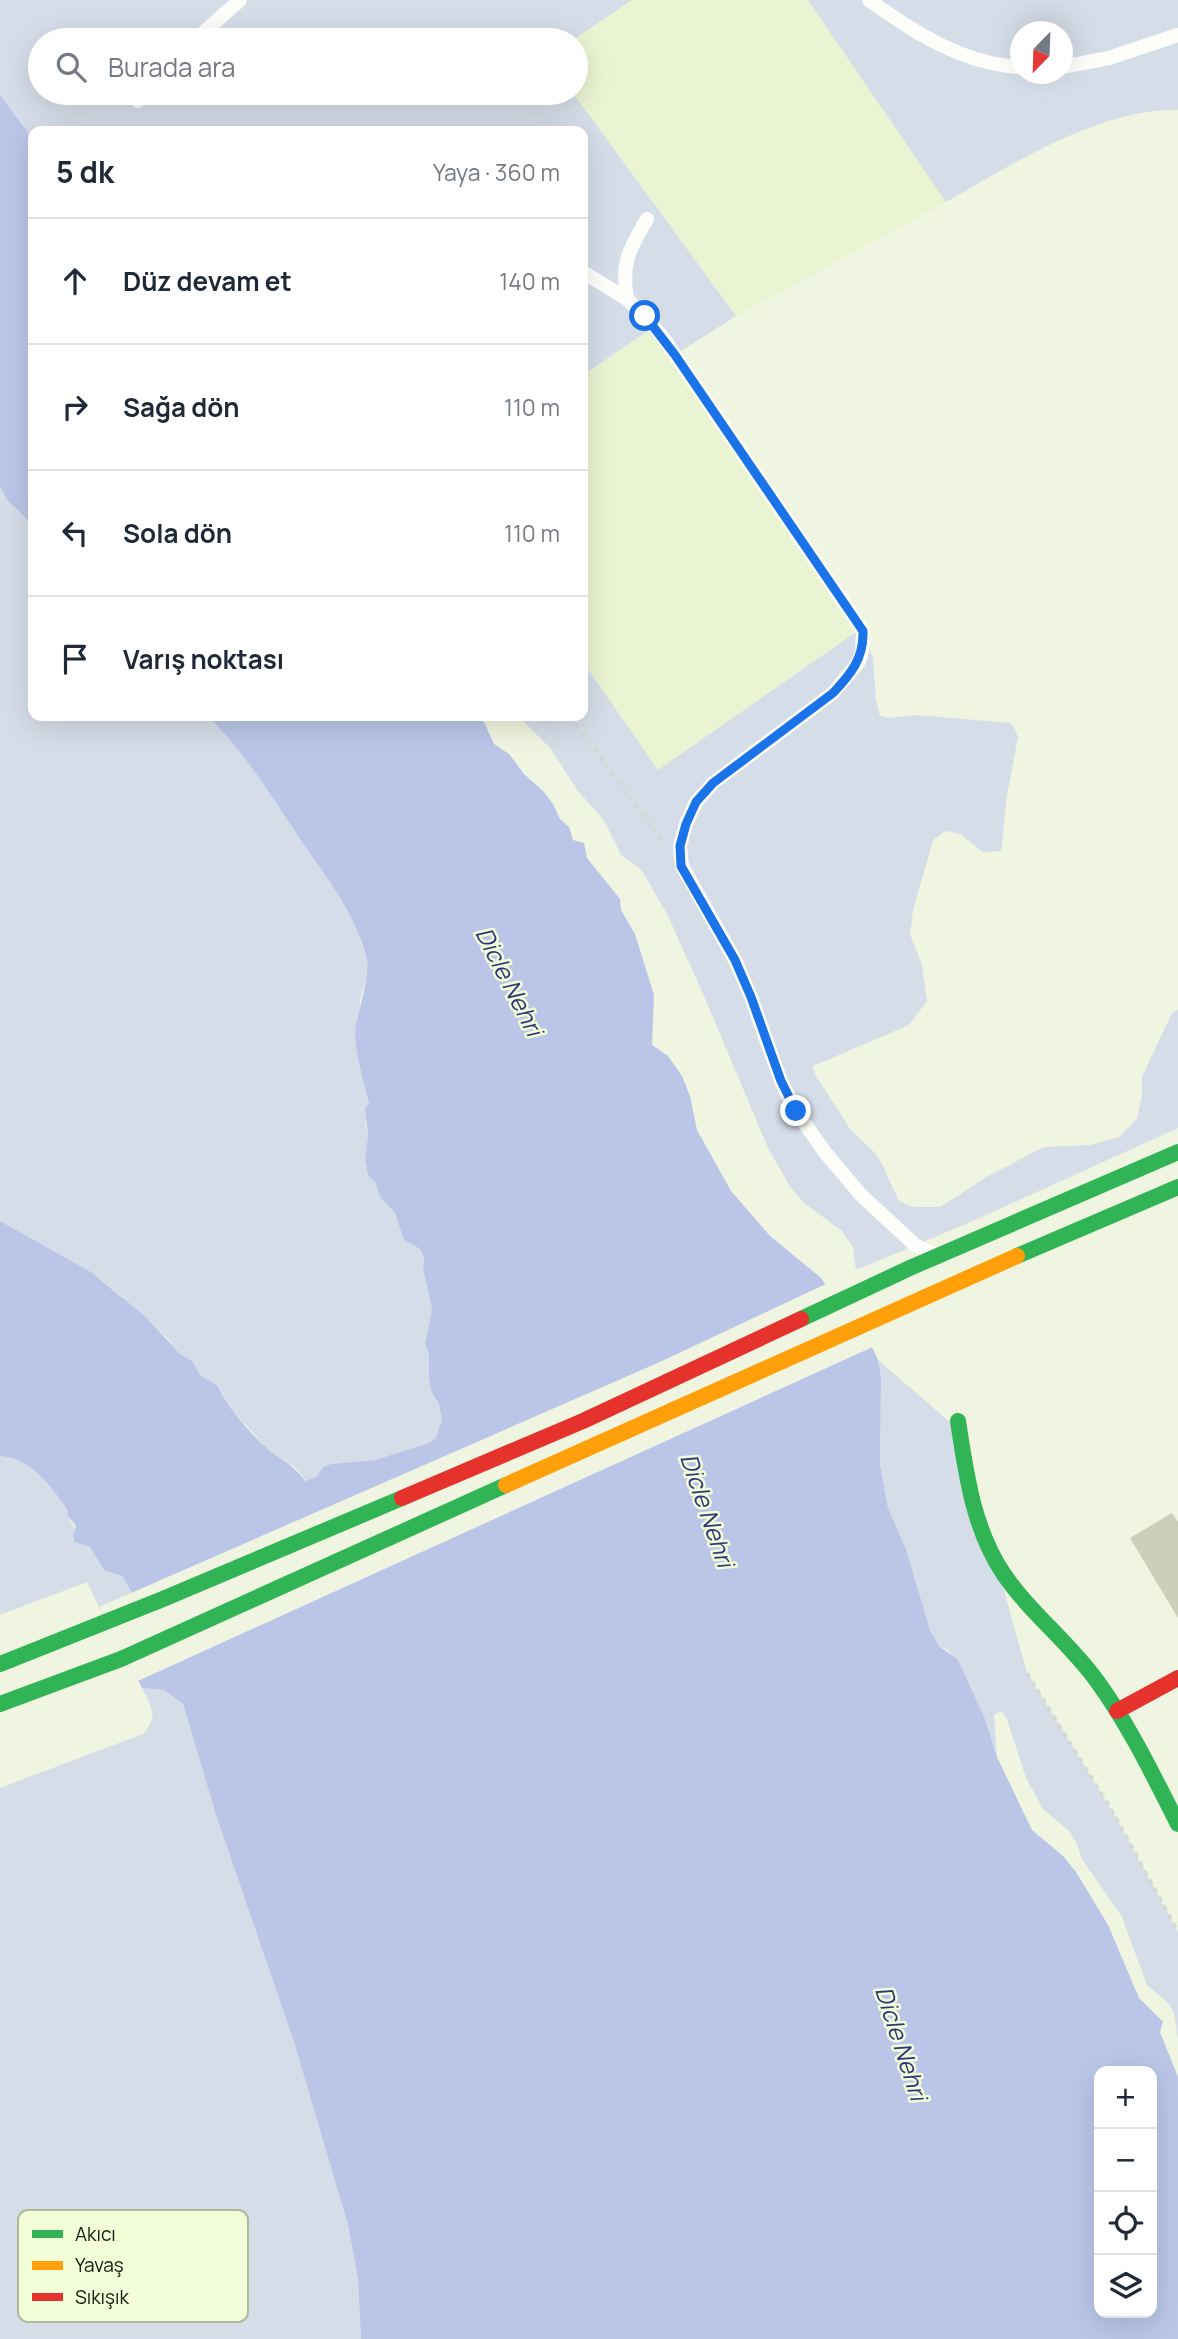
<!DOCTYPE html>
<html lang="tr">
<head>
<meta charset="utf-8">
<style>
  :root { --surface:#fff; --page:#f2f2f3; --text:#1f2937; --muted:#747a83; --line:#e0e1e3 }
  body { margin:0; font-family:Manrope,sans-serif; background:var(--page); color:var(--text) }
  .controls { position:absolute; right:21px; bottom:21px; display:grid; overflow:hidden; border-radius:14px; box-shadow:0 7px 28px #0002 }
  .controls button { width:63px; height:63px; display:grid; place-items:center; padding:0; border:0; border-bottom:2px solid var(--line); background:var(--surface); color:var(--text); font:35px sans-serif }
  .compass { position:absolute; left:1010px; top:21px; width:63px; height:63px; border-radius:50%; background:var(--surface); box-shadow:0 7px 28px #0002; rotate:203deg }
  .stop { position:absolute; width:21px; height:21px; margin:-16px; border:5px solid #1a73e8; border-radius:50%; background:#fff }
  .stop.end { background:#1a73e8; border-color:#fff; box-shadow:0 2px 7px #0008 }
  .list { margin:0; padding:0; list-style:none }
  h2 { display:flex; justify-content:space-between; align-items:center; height:91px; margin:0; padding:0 28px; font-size:30px }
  h2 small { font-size:23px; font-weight:400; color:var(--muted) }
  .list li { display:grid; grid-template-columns:46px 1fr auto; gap:21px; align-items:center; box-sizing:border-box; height:126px; padding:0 28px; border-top:2px solid var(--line) }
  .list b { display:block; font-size:26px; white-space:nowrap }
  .list em { font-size:23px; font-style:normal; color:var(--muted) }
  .icon { flex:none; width:38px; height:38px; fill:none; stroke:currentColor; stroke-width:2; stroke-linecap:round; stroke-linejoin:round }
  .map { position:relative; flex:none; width:1178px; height:2339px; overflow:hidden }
  .search { position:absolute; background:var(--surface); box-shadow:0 7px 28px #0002; left:28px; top:28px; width:560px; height:77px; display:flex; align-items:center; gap:18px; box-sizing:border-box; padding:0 24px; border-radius:38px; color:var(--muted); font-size:26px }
  .panel { position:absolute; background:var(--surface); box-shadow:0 7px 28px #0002; left:28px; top:126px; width:560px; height:595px; border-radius:14px }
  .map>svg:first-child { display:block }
</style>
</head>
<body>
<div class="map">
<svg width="1178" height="2339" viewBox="0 0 1178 2339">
  <rect width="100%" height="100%" fill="#eff5e0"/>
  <g fill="#eaf3d2">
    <polygon points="632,0 808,0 946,202 736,316 573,93 576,93 576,40 573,40"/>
    <polygon points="655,327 862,628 658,771 583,662 583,375"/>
  </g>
  <g fill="#d5dde8" fill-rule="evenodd">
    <polygon points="0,0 632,0 573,40 40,40 40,93 573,93 736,316 675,355 654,327 583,375 583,131 33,131 33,146 27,131 0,95"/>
    <path d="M808 0H1178V110C1100 108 1012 164 946 202ZM1020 32H1062V74H1020Z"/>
    <polygon points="0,487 8,501 22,514 33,528 33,716 208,716 243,755 273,797 340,896 356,924 367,961 368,971 360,1000 361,1065 369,1103 365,1123 368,1137 365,1160 368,1176 375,1182 380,1197 395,1213 404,1240 420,1249 424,1258 423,1269 432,1309 425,1344 429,1355 429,1378 431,1391 439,1404 442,1420 436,1437 429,1443 375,1460 331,1464 323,1467 316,1477 306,1481 297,1469 267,1448 221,1398 218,1386 200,1375 192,1361 181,1355 167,1338 146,1317 130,1306 123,1297 91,1272 0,1221"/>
    <polygon points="862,628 873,658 876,700 880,716 889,718 916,715 1011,723 1018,737 1007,795 1001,851 983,852 960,834 946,831 933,840 913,910 910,934 922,965 927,1001 909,1025 813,1066 815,1074 850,1129 873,1151 881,1162 899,1201 913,1207 940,1207 990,1175 1044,1147 1091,1145 1119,1137 1137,1119 1142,1095 1142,1077 1172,1013 1178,1010 1178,1128 973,1221 856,1270 853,1247 842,1231 804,1203 791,1188 769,1150 704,996 668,916 641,869 621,855 603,819 577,790 551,749 518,716 583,716 583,662 658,770"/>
    <polygon points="878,1360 959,1430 1027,1673 1114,1814 1178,1932 1178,2040 1174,2013 1168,2003 1147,1985 1122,1917 1082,1859 1077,1844 1070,1832 1043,1809 1026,1778 1007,1719 1001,1711 994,1715 997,1757 985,1719 966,1677 948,1650 939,1646 930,1630 906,1549 888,1508 880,1465 881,1377"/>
    <path d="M0 1456C31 1458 50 1485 67 1509 68 1521 78 1533 84 1544L90 1547 104 1570 122 1576 132 1593 99 1607 87 1582 0 1615Z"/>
    <path d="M142 1688 164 1690 183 1704 216 1815 294 2042 348 2225 358 2279 361 2339H0V1788L143 1734C159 1715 152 1709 142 1688Z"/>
  </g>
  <g fill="#bac5e8" fill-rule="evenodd">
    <polygon points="0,95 27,131 33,146 33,528 22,514 8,501 0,487"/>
    <path d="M208 716H475L484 722 494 744 509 754 524 774 544 792 553 804 560 819 569 827 573 840 584 843 587 858 620 899 621 910 635 934 654 995 652 1045 668 1056 682 1076 690 1096 697 1130 731 1191 770 1236 820 1277 872 1347 878 1360 881 1377 880 1465 888 1508 906 1549 930 1630 939 1646 957 1659 966 1677 985 1719 997 1757 1032 1830 1063 1856 1076 1872 1108 1925 1139 1998 1163 2022 1160 2032 1178 2077V2339H361L358 2279 348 2225 294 2042 216 1815 183 1704 164 1690 142 1688 99 1607 132 1593 122 1576 104 1570 90 1547 75 1542 73 1537 76 1526 68 1516 67 1509C50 1485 31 1458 0 1456V1221L91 1272 146 1317 181 1355 192 1361 200 1375 218 1386C223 1403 254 1437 268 1449 282 1460 295 1466 305 1481L316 1477 323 1467 331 1464 375 1460 429 1443 436 1437 442 1420 439 1404 431 1391 429 1377V1355L425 1344 432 1309 423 1269 424 1258 420 1249 404 1240 395 1213 380 1197 375 1182 368 1176 365 1160 368 1137 365 1109 369 1103C364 1081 352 1045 356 1024 359 1012 370 972 367 961 358 918 332 885 307 849 286 818 266 786 243 756 232 742 220 729 208 716ZM1099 2071H1152V2313H1099Z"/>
  </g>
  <polygon fill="#eff5e0" points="828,1283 875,1346 138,1681 99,1607 662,1361"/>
  <polygon fill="#cad0ba" points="1172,1513 1178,1522 1178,1618 1130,1538"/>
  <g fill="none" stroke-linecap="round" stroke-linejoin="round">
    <g stroke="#d6d8d2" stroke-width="3.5" stroke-dasharray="5 5" stroke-linecap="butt">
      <polyline points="570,716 665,845"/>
      <polyline points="1027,1673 1114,1814 1178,1932"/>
    </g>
    <g stroke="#fdfefa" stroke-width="14">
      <path d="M869 0C915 33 963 64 1020 67"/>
      <polyline points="195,40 240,0"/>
      <polyline points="1062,67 1109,58 1178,35"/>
      <polyline points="138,101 146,93"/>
      <polyline points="583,272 627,299 662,336 863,631 862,652 858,663 833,693 713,783 696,802 686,824 680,846 682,866 735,960 751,997 781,1081 796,1111 824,1151 861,1195 915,1245 938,1256"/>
      <path d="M627 299C621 262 629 250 647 219"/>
    </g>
    <g stroke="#30b455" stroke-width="16">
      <polyline points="1017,1256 1178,1187"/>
      <polyline points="801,1319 912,1267 1178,1152"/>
      <path d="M958 1421C966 1473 973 1528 1003 1573 1029 1612 1069 1642 1097 1681 1129 1725 1153 1775 1178 1824"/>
      <polyline points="0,1664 163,1599 402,1498"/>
      <polyline points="0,1704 121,1659 506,1485"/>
    </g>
    <polyline stroke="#ff9f0a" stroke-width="16" points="506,1485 1017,1256"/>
    <g stroke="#e5322d" stroke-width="16">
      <polyline points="402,1498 583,1421 801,1319"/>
      <polyline points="1117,1711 1178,1678"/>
    </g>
  </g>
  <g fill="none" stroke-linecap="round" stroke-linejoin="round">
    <path stroke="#1a73e8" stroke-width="9" d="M645 316 675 355 863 631C864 658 851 674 833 693L713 783 696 802 686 824 680 846 681 866 735 960 751 997 781 1081 796 1111"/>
  </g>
  <g text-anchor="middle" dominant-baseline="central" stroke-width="5" stroke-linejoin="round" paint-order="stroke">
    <g font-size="24" font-style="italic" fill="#2d377c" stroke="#f3fdd8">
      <text transform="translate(510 981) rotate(63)">Dicle Nehri</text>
      <text transform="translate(708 1510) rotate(71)">Dicle Nehri</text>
      <text transform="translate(902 2043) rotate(72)">Dicle Nehri</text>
    </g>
  </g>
  <rect x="18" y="2210" width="230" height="112" rx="10" fill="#f3fdd8" stroke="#b1b99b" stroke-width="2"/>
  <rect x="32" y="2230" width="31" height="8" fill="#30b455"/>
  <rect x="32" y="2261" width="31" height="9" fill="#ff9f0a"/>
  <rect x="32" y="2293" width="31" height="8" fill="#e5322d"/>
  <g font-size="19" fill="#171a0d">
    <text x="75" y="2241">Akıcı</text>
    <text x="75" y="2272">Yavaş</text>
    <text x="75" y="2304">Sıkışık</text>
  </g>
</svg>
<div class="controls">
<button>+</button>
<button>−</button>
<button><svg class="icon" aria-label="locate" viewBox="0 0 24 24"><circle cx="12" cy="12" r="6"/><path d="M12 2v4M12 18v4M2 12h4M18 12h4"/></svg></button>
<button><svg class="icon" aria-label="layers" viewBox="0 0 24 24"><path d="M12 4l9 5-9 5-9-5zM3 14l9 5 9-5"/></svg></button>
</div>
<svg class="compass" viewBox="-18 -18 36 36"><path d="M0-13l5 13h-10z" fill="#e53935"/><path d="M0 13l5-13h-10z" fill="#747a83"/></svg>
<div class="stop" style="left:645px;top:316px"></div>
<div class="stop end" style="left:796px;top:1111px"></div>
<div class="search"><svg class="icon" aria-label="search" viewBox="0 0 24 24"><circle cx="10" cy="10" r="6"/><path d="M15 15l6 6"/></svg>Burada ara</div>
<section class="panel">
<h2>5 dk<small>Yaya · 360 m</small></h2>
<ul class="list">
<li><svg class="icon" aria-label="ahead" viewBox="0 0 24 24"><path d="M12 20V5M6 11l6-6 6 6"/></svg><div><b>Düz devam et</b></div><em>140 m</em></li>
<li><svg class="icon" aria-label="right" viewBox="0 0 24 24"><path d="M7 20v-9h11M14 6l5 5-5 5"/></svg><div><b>Sağa dön</b></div><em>110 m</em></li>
<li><svg class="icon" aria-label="left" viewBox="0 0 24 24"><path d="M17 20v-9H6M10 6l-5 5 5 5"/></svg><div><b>Sola dön</b></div><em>110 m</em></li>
<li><svg class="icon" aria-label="arrive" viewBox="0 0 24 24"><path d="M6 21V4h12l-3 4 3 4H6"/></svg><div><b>Varış noktası</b></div></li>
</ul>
</section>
</div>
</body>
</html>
